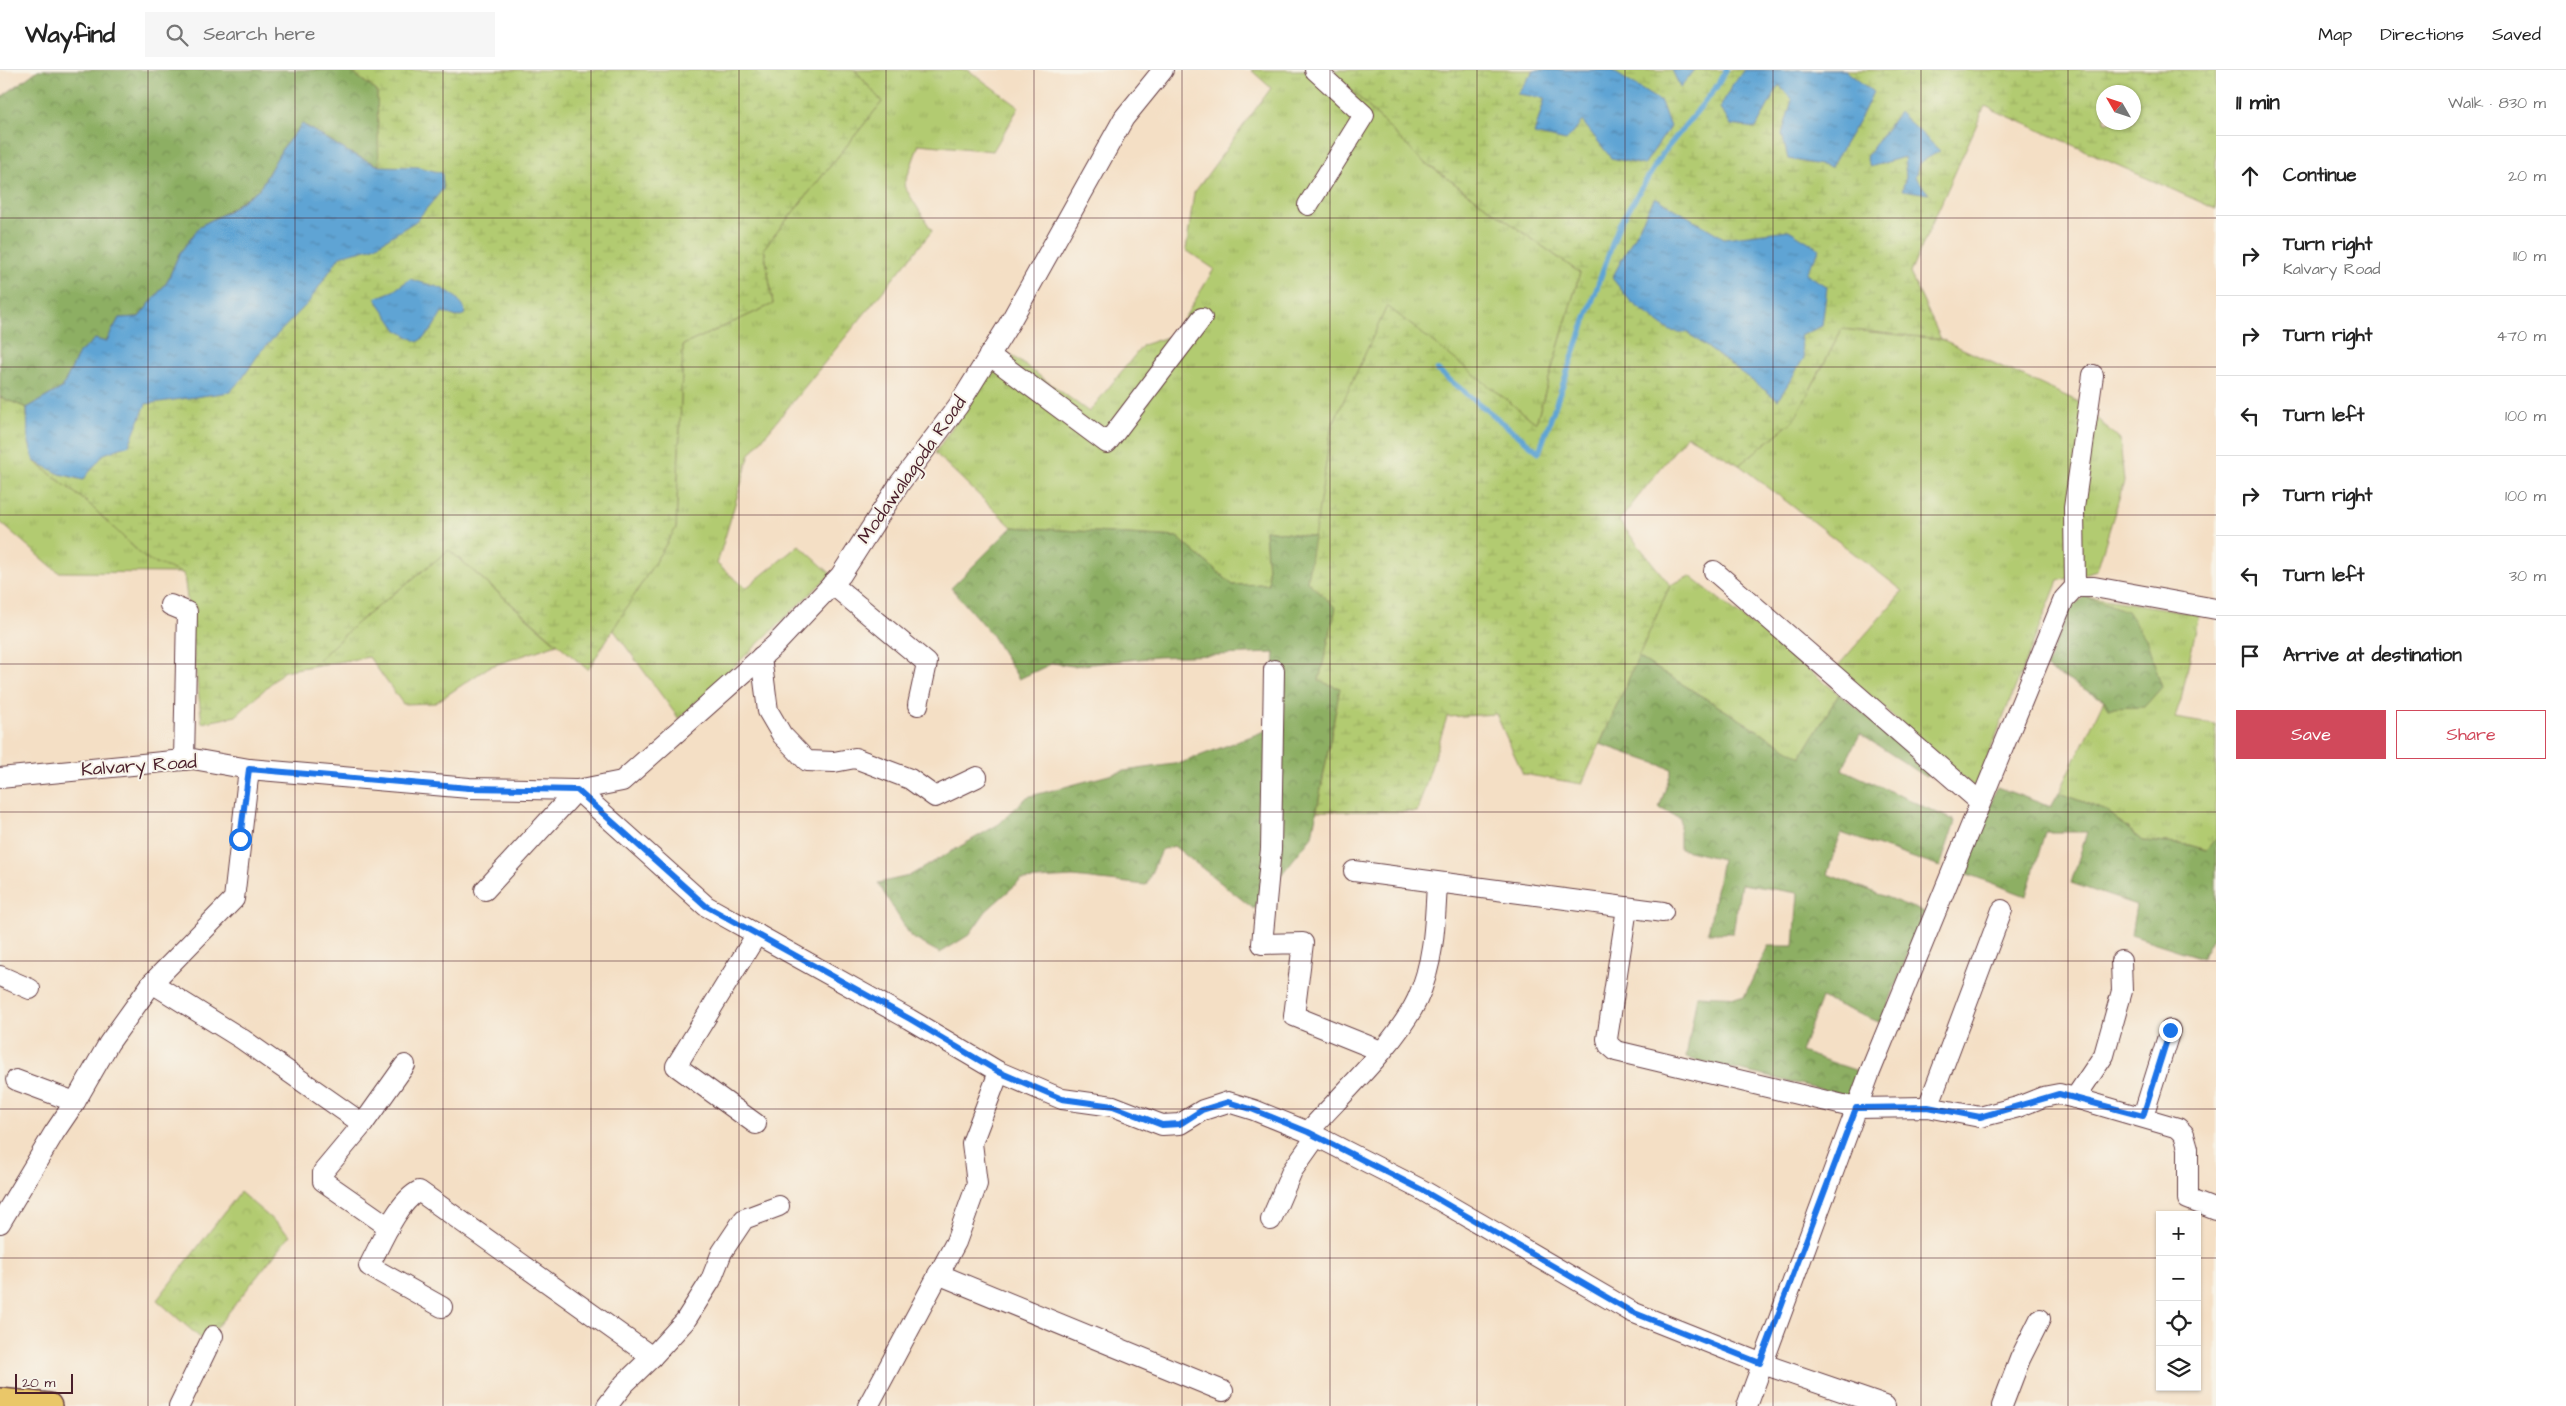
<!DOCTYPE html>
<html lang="en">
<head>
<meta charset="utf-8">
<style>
  :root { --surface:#fff; --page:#f6f6f6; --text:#222; --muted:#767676; --line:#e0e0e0; --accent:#d1495b }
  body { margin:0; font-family:"Architects Daughter",sans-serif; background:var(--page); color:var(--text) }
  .controls { position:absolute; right:15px; bottom:15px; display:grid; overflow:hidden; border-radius:0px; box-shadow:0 1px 4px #0004 }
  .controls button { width:45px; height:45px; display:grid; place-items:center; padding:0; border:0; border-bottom:1px solid var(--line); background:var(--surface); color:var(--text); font:25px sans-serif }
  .compass { position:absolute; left:2096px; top:15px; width:45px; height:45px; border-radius:50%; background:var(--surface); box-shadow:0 1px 4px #0004; rotate:309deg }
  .scale { position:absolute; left:15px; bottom:12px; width:58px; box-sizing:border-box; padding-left:5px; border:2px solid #4a1f2b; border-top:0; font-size:14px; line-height:18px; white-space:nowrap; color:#4a1f2b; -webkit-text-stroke:4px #f7f3e8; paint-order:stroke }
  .stop { position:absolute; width:15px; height:15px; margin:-11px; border:4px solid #1a73e8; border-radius:50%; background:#fff }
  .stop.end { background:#1a73e8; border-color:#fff; box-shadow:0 1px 5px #0008 }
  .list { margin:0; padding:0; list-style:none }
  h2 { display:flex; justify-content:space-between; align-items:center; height:65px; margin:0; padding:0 20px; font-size:21px }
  h2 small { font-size:16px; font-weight:400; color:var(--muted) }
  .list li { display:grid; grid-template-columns:32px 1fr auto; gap:15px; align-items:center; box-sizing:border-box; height:80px; padding:0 20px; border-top:1px solid var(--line) }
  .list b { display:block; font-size:19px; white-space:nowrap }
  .list p { margin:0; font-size:16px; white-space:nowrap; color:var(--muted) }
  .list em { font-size:16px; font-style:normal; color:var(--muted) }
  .actions { display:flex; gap:10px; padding:15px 20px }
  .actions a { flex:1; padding:11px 0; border:1px solid var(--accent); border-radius:0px; text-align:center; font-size:18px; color:var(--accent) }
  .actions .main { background:var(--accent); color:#fff }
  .icon { flex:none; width:28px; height:28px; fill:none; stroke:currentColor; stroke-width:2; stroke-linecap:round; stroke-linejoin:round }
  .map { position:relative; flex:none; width:2216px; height:1336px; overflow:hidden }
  header { display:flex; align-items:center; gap:30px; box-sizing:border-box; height:70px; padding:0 25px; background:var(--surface); border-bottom:1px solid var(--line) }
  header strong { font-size:24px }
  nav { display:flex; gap:28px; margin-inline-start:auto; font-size:18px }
  .search { width:350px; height:45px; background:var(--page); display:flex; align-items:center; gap:12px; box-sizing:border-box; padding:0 18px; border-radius:0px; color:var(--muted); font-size:19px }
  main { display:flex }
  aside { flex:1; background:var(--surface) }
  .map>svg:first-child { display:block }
</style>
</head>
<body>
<header>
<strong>Wayfind</strong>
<div class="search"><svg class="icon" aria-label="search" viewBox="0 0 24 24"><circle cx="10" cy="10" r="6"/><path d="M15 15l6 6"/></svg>Search here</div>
<nav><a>Map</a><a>Directions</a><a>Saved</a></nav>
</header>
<main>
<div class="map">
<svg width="2216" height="1336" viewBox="0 0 2216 1336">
  <defs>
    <pattern id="grass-tufts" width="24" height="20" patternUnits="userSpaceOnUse" patternTransform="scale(1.25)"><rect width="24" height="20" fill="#b2cb71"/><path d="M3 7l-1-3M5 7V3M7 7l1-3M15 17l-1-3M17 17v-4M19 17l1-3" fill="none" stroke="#9bae62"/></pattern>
    <pattern id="forest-crowns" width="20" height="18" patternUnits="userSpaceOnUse" patternTransform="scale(1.25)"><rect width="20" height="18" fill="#8daf63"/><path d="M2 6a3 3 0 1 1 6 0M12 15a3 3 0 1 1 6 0" fill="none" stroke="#758e52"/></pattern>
    <pattern id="wetland-marsh" width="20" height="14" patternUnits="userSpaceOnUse" patternTransform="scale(1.25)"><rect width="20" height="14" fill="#b2cb71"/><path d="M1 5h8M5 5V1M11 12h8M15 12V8" fill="none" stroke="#9bae62"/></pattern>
    <pattern id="park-crowns" width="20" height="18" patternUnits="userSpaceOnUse" patternTransform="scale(1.25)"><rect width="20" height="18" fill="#b2cb71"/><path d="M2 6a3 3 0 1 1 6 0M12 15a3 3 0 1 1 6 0" fill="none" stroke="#9bae62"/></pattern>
    <pattern id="water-ripples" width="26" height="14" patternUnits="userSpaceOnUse" patternTransform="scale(1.25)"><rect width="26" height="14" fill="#5fa4d4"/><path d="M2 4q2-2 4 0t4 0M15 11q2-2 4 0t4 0" fill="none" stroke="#5085ac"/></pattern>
  </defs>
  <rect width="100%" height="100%" fill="#f7f3e8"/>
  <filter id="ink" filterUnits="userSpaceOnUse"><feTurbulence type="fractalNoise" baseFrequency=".02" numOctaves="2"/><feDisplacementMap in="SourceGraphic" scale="10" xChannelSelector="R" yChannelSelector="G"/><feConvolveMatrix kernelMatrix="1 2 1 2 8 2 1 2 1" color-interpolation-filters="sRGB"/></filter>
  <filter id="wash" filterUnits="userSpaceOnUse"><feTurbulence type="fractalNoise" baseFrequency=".0096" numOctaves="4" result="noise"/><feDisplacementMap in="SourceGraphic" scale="20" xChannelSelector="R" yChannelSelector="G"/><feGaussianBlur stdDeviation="1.12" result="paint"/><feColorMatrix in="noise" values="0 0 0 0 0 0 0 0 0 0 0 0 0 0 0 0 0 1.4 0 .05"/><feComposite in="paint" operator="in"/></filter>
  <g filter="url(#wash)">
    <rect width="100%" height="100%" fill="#f4dfc5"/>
    <g fill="url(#grass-tufts)" stroke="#7e754e">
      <polygon points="855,0 968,0 1019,37 993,81 919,74 904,116 932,161 750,384 717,494 746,518 799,475 831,504 679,649 613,559 676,458 683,275 773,234 764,178 882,32"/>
      <polygon points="1251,0 1332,0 1420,89 1580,203 1536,353 1387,237 1332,356 1315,467 1265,460 1269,514 1233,515 1177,467 1012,457 935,383 1004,280 1089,342 1143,275 1174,265 1214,199 1186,180 1194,123 1271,18"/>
      <polygon points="1842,259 1941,269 2077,331 2120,369 2124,412 2097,500 2058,511 1975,718 1837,597 1903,521 1739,395 1794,350"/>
      <polygon points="0,327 27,338 28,368 34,391 88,433 146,489 184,503 58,502 0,452"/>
      <polygon points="449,480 557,574 489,597 435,633 403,634 369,587 312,596 358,552"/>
      <polygon points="1690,506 1839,624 1801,687 1638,587 1670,515"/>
      <polygon points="2085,526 2199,544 2181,630 2175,648 2216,655 2216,768 2207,780 2189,775 2143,771 2107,741 2059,723 2104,630"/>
    </g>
    <g fill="url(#forest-crowns)" stroke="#6c6747">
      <polygon points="38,0 349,0 377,21 380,96 350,83 302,54 282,79 260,118 221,145 200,156 179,184 167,212 139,247 119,248 106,272 79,283 62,318 27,338 0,327 0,28"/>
      <polygon points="1012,457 1177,467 1233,515 1269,514 1265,460 1315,467 1307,511 1337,538 1319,610 1340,618 1312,766 1254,839 1174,776 1161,780 1146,815 1073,807 1021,810 986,841 969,865 940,883 911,867 878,813 909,806 999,754 1027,727 1124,701 1181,693 1270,659 1275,583 1157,587 1073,596 1053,593 1019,609 991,564 951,518"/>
      <polygon points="2085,526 2127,541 2146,569 2162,617 2144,637 2109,638 2104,630 2046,598 2069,540"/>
      <polygon points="1638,587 1801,687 1839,624 1935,701 1925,706 1860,664 1842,699 1955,751 1940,797 1841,763 1827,804 1924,842 1881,953 1821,928 1801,982 1858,1001 1851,1026 1686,988 1697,925 1744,927 1768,876 1794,876 1798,823 1741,814 1733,863 1708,863 1722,789 1680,779 1680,748 1659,738 1672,699 1600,674"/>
      <polygon points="1997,717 2051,737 2059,723 2107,741 2143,771 2189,775 2206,780 2216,768 2216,862 2202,888 2131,865 2136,835 2071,813 2087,762 2045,762 2026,826 1965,803"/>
    </g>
    <g fill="url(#wetland-marsh)" stroke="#7e754e" fill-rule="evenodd">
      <polygon points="349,0 855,0 882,32 764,178 773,234 683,275 676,458 588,600 449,480 358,552 312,596 284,601 236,646 202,653 184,504 146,489 88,433 34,391 28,368 27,338 62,318 79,283 95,269 106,272 119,248 139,247 167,212 179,184 200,156 227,142 260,118 282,79 302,54 350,83 379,96 377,21"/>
      <path d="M1332 0H2216V139L1985 36 1910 203 1941 269 1842 259 1794 350 1739 395 1687 365 1619 451 1670 515 1582 714 1523 704 1496 644 1447 647 1417 742 1317 741 1340 618 1319 611 1336 538 1307 511 1332 356 1387 236 1536 353 1580 203 1420 89ZM2104 22H2134V52H2104Z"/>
    </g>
    <polygon fill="url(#park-crowns)" stroke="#7e754e" points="240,1122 290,1165 205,1272 157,1230"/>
    <g fill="url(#water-ripples)" stroke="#546280">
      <polygon points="1534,0 1611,0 1661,32 1670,57 1644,95 1611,88 1582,51 1566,71 1534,64 1545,28 1517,24"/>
      <polygon points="1672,0 1695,0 1680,17"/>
      <polygon points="1745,0 1845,0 1873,22 1862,45 1831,97 1788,89 1782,64 1792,30 1779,15 1756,58 1731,55 1720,38 1732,15"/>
      <polygon points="1899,42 1940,81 1919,93 1915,107 1929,124 1902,120 1906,107 1904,87 1870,97 1866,87"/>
      <polygon points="302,54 350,83 379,96 419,97 442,103 443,119 416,151 374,177 340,186 308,233 260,282 244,306 230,322 146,334 129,375 104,384 83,410 60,404 34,391 28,368 27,338 62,318 79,283 95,269 106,272 119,248 139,247 167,212 179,184 200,156 227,142 260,118 282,79"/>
      <polygon points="1655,127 1724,168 1789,160 1820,179 1806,203 1827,217 1822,256 1800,266 1804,288 1778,330 1688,263 1670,261 1631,232 1612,208"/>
      <path d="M410 209C434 217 457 217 466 244L457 247 442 242 431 261 418 272 397 260 375 228 393 221Z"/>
    </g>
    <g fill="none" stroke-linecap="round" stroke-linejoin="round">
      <polyline stroke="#5fa4d4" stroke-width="5.5" points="1437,300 1539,382 1619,155 1663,83 1715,19 1726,0"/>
    </g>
  </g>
  <g filter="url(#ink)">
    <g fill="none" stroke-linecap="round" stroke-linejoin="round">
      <g stroke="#643c42" stroke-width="22">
        <g id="minor">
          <polyline points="1308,135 1364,45 1315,0"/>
          <polyline points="989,285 1107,373 1202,248"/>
          <polyline points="1714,501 1980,732"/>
          <polyline points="832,514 927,593 918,635"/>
          <polyline points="2075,517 2074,438 2093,305"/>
          <polyline points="170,535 187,542 184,690"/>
          <polyline points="761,587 768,641 782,665 807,691 834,692 855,688 910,709 935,727 977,707"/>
          <polyline points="1274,600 1271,779 1262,874 1303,873 1294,946 1381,981"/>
          <polyline points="0,708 193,689 249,699 469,718 577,720 622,711 775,575 841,505 900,413 958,336 1009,254 1124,48 1163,0"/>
          <polyline points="577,720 706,836 909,949 999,1002 1062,1029 1113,1036 1162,1055 1180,1054 1203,1040 1228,1032 1254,1040 1308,1062 1422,1120 1632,1242 1760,1293 1885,1336"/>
          <polyline points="1354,801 1663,842"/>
          <polyline points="485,820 577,720"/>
          <polyline points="1627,838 1607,969 1609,975 1616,981 1856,1038 1928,1037 1980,1047 2018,1037 2043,1027 2059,1024 2075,1028 2178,1058 2184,1064 2188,1078 2188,1129 2216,1140"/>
          <polyline points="0,906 30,919"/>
          <polyline points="152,913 242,969 363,1054"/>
          <polyline points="16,1010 75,1032"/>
          <polyline points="2075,1028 2104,985 2122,921 2121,891"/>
          <polyline points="1928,1037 2002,840"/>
          <polyline points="2143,1046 2170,960"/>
          <polyline points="756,1054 676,996 757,864"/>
          <path d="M1308 1062C1341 1025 1396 974 1417 930 1434 893 1435 853 1437 813"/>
          <polyline points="1271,1150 1292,1101 1316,1067"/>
          <polyline points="0,1153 54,1063 75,1032 109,973 152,913 234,829 249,699"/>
          <polyline points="389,1157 323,1111 323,1102 363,1054 405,995"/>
          <polyline points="938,1204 1223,1321"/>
          <path d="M442 1237 369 1196C380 1175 398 1131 419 1121L652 1287"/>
          <polyline points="179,1336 213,1266"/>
          <polyline points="607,1336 624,1314 652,1287 685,1251 711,1210 722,1182 744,1149 779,1136"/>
          <polyline points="868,1336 956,1172 977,1114 972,1073 999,1002"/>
          <polyline points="1747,1336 1870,1002 2064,529 2075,517 2094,517 2216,539"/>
          <polyline points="2002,1336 2020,1289 2040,1249"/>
        </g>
      </g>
      <g stroke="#643c42" stroke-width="28">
        <polyline id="major" points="0,1331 49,1336"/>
      </g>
      <use href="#minor" stroke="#fff" stroke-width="20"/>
      <use href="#major" stroke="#eac769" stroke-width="25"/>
    </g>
  </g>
  <g fill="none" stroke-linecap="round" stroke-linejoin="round" filter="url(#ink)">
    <polyline stroke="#1a73e8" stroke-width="6" points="240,769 249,699 469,718 577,720 706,836 910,949 999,1002 1062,1029 1113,1036 1162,1055 1180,1054 1202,1040 1228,1032 1254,1040 1308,1062 1422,1120 1632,1242 1760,1293 1856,1038 1928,1037 1980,1047 2059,1024 2143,1046 2170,960"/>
  </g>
  <path fill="none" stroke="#4a1f2b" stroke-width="1" stroke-opacity="0.55" d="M148 0V1336M295 0V1336M443 0V1336M591 0V1336M739 0V1336M886 0V1336M1034 0V1336M1182 0V1336M1330 0V1336M1477 0V1336M1625 0V1336M1773 0V1336M1921 0V1336M2068 0V1336M0 148H2216M0 297H2216M0 445H2216M0 594H2216M0 742H2216M0 891H2216M0 1039H2216M0 1188H2160M2197 1188H2216"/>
  <g text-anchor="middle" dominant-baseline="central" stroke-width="4" stroke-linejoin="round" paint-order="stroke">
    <g font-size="19" fill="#4a1f2b" stroke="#f7f3e8">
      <text transform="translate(912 400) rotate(-55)">Modawalagoda Road</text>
      <text transform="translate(139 696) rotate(-4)">Kalvary Road</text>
    </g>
  </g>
</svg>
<div class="controls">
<button>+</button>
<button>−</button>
<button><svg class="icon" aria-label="locate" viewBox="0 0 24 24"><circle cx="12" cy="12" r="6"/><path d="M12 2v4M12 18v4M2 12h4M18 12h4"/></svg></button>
<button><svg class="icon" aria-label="layers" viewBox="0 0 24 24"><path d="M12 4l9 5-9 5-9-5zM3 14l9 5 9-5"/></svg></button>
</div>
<svg class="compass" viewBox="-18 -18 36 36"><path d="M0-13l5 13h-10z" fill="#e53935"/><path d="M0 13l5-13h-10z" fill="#767676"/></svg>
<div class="scale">20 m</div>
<div class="stop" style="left:240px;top:769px"></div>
<div class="stop end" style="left:2170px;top:960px"></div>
</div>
<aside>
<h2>11 min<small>Walk · 830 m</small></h2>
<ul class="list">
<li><svg class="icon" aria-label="ahead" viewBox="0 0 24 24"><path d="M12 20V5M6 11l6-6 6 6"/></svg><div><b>Continue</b></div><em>20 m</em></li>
<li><svg class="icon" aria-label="right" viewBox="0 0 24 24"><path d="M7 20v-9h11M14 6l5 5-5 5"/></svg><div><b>Turn right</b><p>Kalvary Road</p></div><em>110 m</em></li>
<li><svg class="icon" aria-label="right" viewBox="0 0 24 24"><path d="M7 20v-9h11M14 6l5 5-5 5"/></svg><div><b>Turn right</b></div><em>470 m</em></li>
<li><svg class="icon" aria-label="left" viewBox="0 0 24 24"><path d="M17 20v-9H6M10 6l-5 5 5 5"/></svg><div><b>Turn left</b></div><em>100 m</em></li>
<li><svg class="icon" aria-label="right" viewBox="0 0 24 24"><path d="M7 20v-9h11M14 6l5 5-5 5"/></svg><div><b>Turn right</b></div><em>100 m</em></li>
<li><svg class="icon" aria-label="left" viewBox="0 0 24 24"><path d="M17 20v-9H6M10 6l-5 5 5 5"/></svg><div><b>Turn left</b></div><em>30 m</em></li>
<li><svg class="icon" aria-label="arrive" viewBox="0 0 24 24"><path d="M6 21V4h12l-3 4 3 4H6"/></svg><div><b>Arrive at destination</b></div></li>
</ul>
<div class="actions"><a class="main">Save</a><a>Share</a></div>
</aside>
</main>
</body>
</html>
